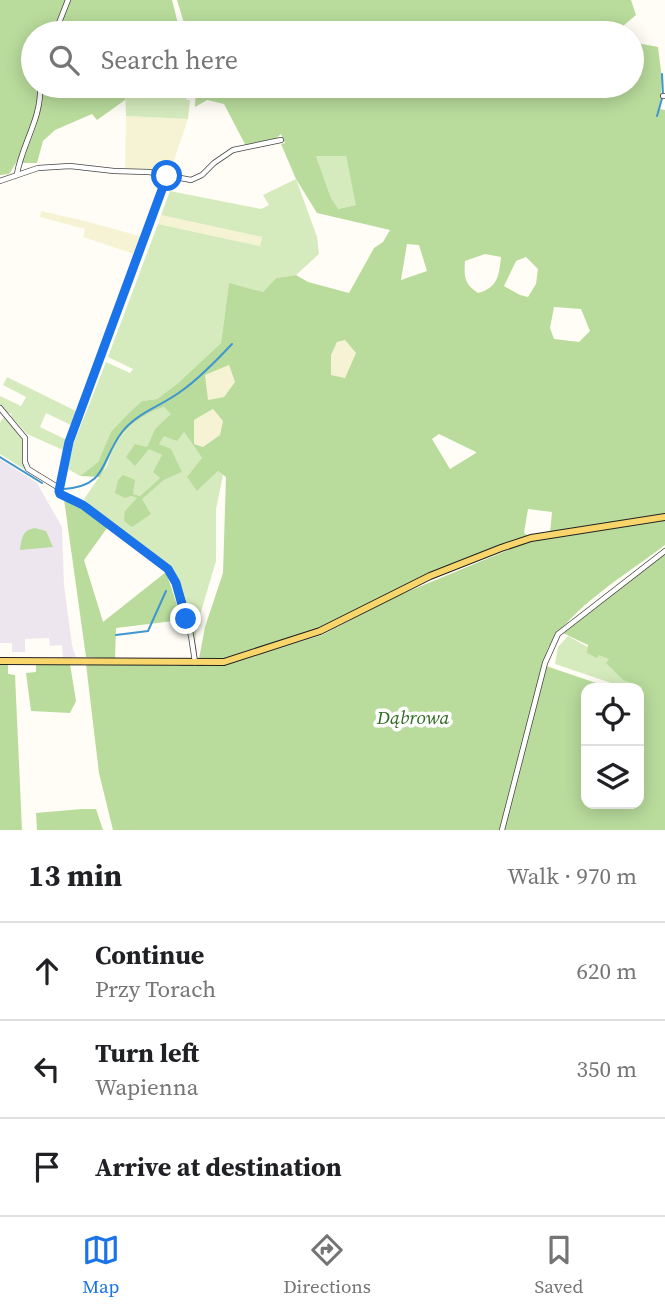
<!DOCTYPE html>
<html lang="en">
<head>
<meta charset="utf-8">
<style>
  :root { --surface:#fff; --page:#f6f6f6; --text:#202124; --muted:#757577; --line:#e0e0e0; --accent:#1a73e8 }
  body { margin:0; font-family:"Source Serif 4",serif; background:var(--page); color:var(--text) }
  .controls { position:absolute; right:21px; bottom:21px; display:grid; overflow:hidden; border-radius:14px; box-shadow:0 4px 18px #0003 }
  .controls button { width:63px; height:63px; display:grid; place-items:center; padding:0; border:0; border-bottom:2px solid var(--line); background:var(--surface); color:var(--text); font:35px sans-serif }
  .stop { position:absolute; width:21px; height:21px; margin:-16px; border:5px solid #1a73e8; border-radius:50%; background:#fff }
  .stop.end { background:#1a73e8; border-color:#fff; box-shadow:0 2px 7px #0008 }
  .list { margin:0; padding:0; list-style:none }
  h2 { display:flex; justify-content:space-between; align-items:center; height:91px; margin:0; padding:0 28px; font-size:30px }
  h2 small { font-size:23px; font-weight:400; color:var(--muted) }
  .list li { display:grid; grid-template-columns:46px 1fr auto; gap:21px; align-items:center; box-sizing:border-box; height:98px; padding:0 28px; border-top:2px solid var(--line) }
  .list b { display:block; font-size:26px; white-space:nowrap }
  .list p { margin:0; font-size:23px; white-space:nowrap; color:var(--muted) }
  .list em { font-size:23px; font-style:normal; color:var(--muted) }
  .icon { flex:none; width:38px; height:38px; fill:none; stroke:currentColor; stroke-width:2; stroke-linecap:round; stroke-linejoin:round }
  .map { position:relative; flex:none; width:665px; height:830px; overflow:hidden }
  .search { position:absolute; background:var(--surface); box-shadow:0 4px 18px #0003; left:21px; right:21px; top:21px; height:77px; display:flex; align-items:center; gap:18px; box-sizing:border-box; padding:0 24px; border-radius:38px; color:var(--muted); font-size:26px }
  .sheet { height:385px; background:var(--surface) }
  nav { display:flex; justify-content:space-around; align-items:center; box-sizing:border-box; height:98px; border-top:2px solid var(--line); background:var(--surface); font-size:19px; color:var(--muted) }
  nav a { display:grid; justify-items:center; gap:4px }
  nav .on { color:var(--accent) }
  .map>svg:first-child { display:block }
</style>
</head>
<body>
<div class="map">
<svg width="665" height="830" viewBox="0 0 665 830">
  <rect width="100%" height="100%" fill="#fffdf5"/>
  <polygon fill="#eee6ef" points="0,459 37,483 62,527 64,585 72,645 76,658 63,658 62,645 50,646 49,638 25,639 25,652 12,652 12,643 0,643"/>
  <g fill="#f6f3d4">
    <polygon points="126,116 188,119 169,175 125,170"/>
    <polygon points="41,211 85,221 143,237 137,255 83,237 85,229 40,217"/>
    <polygon points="161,215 262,237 260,246 158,224"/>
    <polygon points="345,340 357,353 345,378 331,375 331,355 337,342"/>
    <polygon points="229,365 235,382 224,397 208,400 204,375"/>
    <polygon points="213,409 223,421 220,435 203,447 194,444 194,420"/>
  </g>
  <g fill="#d5ebbd">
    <polygon points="125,86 182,86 187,100 190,100 188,119 126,116"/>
    <polygon points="316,156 346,156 357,205 337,209 331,198"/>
    <polygon points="296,179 317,237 319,254 296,275 276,278 263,292 229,284 221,343 178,383 157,399 142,401 111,433 98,462 80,476 68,469 73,445 106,362 130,373 133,369 108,357 158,224 260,246 262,237 161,215 170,191 261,209 269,205 263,195"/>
    <polygon points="7,377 78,412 73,426 46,413 40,427 67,440 63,450 27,434 11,416 12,414 8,413 0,406 0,396 21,406 26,397 3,385"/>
    <polygon points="164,407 172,414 155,429 147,447 162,455 160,478 140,496 133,494 131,496 138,498 151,513 141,499 164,480 182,472 159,444 164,435 184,432 202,458 197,491 218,471 223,475 216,509 216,561 197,625 195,643 180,581 166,565 95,511 84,499 107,466 113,447 128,428 146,412"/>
    <polygon points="5,416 24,438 22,460 30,473 0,454 0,422"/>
    <polygon points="568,636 609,659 642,687 639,693 639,688 626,688 555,664 558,647"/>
  </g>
  <g fill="#b9dc9c" fill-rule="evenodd">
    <path d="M0 0H66L51 33H33V86H38C39 112 25 153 9 174L0 175Z"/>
    <polygon points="71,0 172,0 178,24 176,33 56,33"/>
    <polygon points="177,0 631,0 636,15 623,26 625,33 187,33"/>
    <path d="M632 42 658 47 662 79 660 109 665 110V516L550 533 552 512 528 509 524 533 529 536 429 573 318 629 224 660 199 659 205 627 223 573 226 477 218 471 197 491 187 477 202 458 184 432 177 441 164 436 159 444 171 449 182 472 164 480 142 499 151 514 132 527 124 521 125 511 137 498 131 496 125 498 115 493 118 480 123 475 135 480 133 494 140 496 160 478 153 472 162 455 149 449 135 466 126 457 135 444 147 447 155 429 171 414 164 407C143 413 126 426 115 445 109 455 106 467 100 477L80 476 98 462 111 432 126 416 142 401 157 399 178 383 221 343 229 283 263 292 276 278 296 275 308 282 349 293 374 248 383 242 390 230 317 213 296 179 281 144 285 143 281 134 274 140 247 148 224 104 207 100 195 107 196 86H632ZM316 156H346L356 205 338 209 331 198ZM407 244 419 245 427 271 401 280ZM485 254 501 257C499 275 498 288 478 293 464 284 464 277 465 261ZM526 257 538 269 536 284 528 297 520 295 504 286 516 261ZM554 307 581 309 590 331 579 342 554 339 550 328ZM345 340 356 353 345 378 331 375V355L337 342ZM229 365 235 382 224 397 208 400 205 375ZM213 409 223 421 220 435 203 447 194 444V420ZM439 434 476 452V453L450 469 432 439Z"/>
    <path d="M42 86H125V100L97 120 92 114 55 130 43 141 37 163H22C31 139 44 113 42 86Z"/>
    <polygon points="64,499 84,510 107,528 84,560 103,622 166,572 182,620 116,628 115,659 86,657"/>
    <path d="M665 520V545C627 574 572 606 548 648L500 830H113L99 773 86 664 224 665 322 635 397 596 530 541Z"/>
    <path d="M35 528 46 531 53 547 20 550C22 538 22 530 35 528Z"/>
    <polygon points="665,554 665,830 503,830 546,666 611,688 586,688 586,804 639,804 639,694 642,687 623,680 606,663 609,659 599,655 597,658 587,653 588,645 563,633 587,612"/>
    <polygon points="36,663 70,664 76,701 70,713 31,711 26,673 36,672"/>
    <polygon points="0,665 8,665 8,674 15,675 22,830 0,830"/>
    <polygon points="82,809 96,809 103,830 37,830 36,813"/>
  </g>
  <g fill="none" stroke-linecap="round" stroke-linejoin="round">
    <g stroke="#3f96cf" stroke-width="2">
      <polyline points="657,116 663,95 662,74"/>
      <polyline points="0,457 42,483"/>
      <path d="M64 489C108 486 100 461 122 432 137 413 161 406 180 392 199 379 217 360 232 344"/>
      <polyline points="116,635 148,631 166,591"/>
      <polyline points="181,665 192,665"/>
      <polyline points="197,665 205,665"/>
    </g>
    <g stroke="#444" stroke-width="6">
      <g id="minor">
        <polyline points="55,33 68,0"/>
        <polyline points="663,96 665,96"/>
        <path d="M17 174C22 144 42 118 40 86"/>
        <polyline points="0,181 38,168 70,166 114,171 149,172 191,180 202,175 214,163 233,150 281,140"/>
        <path d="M0 408 25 438V462L28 469 59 488 60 494 83 505 168 569C183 590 192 636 195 662"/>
        <polyline points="59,488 69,442 167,176"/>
        <polyline points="502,830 545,663 558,634 665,551"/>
      </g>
    </g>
    <g stroke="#222" stroke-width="8">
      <polyline id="major" points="0,661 224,662 320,631 430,576 501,548 531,538 665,517"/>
    </g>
    <use href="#minor" stroke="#fff" stroke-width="4.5"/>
    <use href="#major" stroke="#f9d66b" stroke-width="6"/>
  </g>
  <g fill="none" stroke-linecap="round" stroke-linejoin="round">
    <polyline stroke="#1a73e8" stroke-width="9" points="167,176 69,442 59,491 60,494 83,505 168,569 176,583 186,619"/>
  </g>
  <g text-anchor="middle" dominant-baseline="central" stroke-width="7" stroke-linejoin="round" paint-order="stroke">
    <g font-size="19" font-style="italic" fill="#2f6b1f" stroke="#fff">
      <text x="413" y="717">Dąbrowa</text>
    </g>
  </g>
</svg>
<div class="controls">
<button><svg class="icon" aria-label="locate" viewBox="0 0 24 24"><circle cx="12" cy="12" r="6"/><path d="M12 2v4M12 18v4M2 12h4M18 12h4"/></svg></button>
<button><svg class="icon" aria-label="layers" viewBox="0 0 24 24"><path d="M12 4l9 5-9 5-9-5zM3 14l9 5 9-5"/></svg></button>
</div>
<div class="stop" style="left:167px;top:176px"></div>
<div class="stop end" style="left:186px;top:619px"></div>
<div class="search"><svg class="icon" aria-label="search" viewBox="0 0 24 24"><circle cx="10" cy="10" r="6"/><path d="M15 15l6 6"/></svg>Search here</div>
</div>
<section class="sheet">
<h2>13 min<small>Walk · 970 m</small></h2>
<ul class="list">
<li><svg class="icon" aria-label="ahead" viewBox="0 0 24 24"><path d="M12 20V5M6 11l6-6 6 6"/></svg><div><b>Continue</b><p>Przy Torach</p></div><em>620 m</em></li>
<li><svg class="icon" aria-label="left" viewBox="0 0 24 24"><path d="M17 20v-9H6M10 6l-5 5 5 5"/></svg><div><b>Turn left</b><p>Wapienna</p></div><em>350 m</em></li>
<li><svg class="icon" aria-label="arrive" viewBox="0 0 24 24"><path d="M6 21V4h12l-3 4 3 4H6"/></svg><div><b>Arrive at destination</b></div></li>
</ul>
</section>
<nav>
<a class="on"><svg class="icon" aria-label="map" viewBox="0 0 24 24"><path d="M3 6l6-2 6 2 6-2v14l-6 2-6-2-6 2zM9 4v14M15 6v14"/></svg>Map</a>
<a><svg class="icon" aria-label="directions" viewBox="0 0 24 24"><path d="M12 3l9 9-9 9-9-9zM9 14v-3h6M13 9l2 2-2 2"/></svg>Directions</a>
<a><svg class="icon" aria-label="saved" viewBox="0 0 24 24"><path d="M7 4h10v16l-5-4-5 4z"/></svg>Saved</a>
</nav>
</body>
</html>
